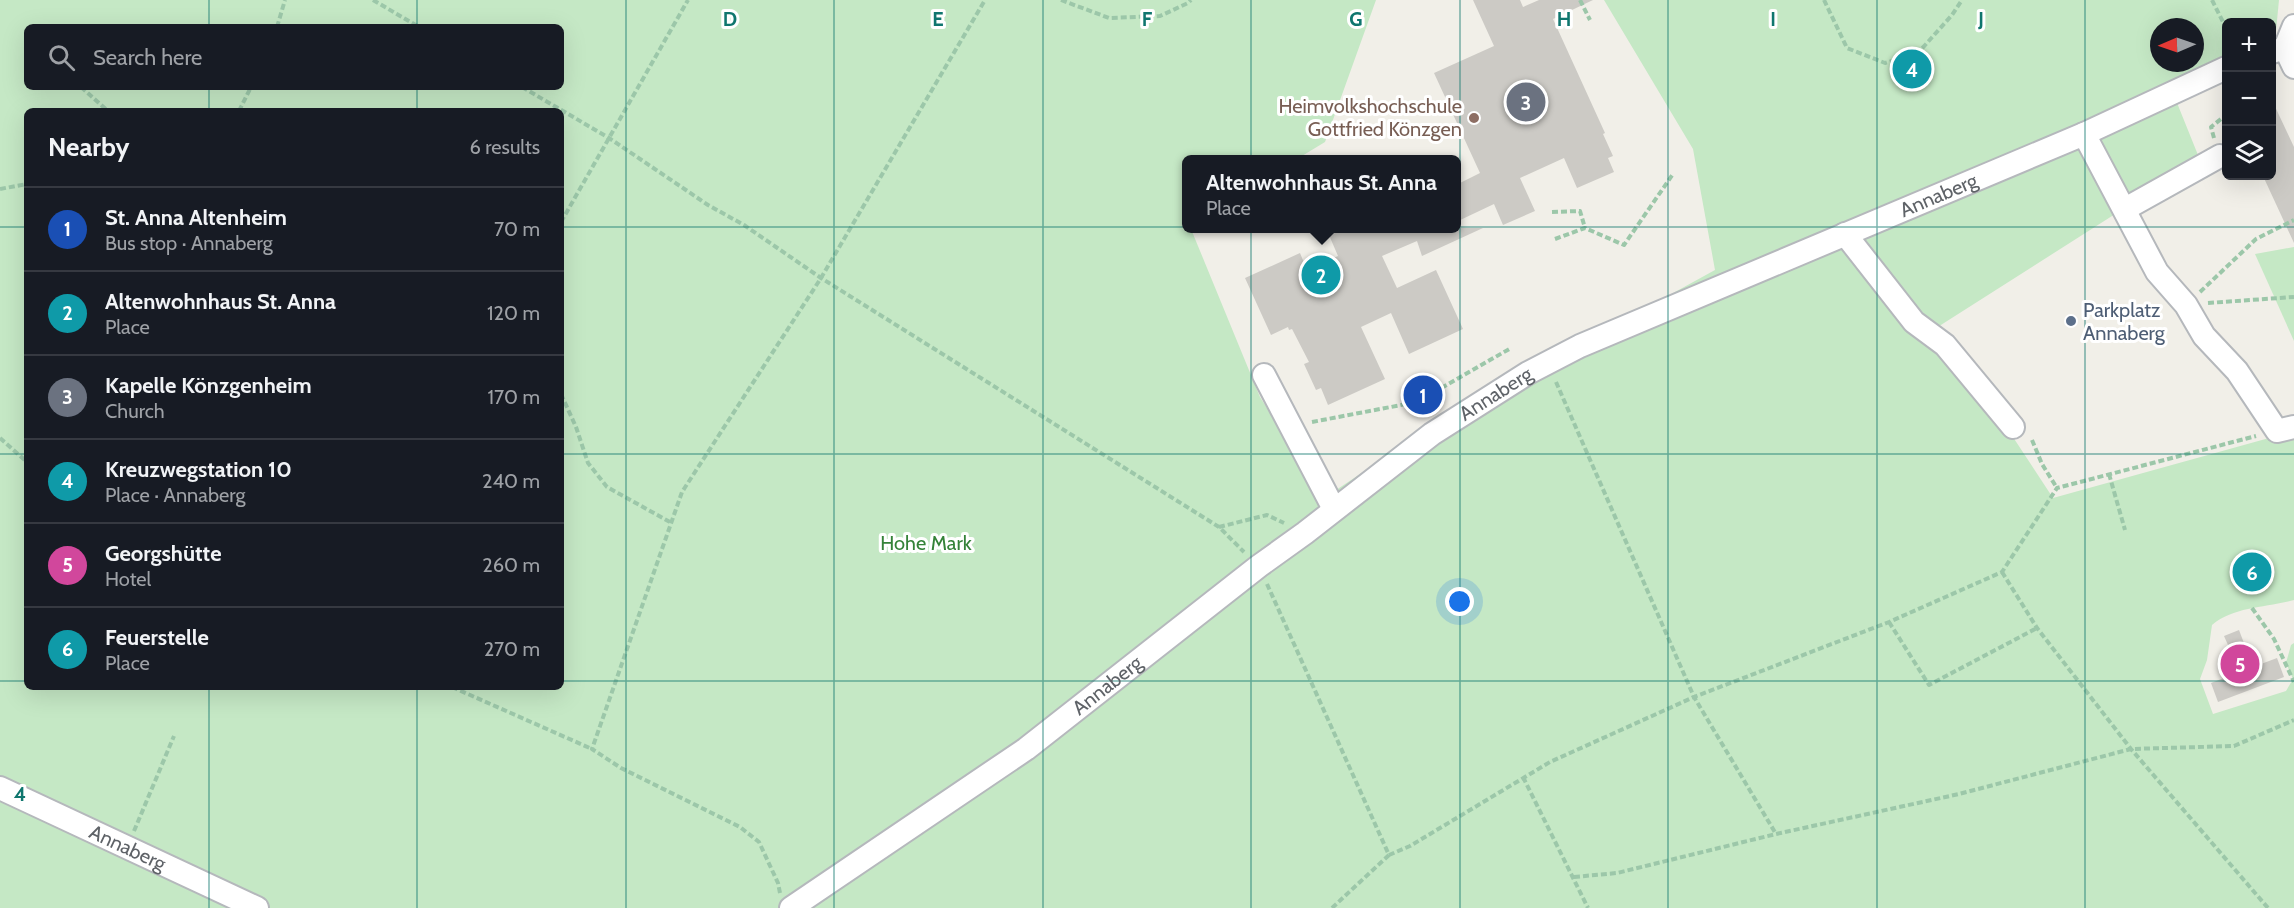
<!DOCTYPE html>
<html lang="en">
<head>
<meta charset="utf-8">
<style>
  :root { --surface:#171b24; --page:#242831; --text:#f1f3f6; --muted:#9ea1a6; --line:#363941; --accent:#d93025 }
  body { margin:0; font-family:Cabin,sans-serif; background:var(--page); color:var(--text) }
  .controls { position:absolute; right:18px; top:18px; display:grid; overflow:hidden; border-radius:9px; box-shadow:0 6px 24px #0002 }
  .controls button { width:54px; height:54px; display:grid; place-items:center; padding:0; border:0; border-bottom:2px solid var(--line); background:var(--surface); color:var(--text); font:30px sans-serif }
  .compass { position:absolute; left:2150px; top:18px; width:54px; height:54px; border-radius:50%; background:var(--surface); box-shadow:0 6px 24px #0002; rotate:268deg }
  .you { position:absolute; left:1460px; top:602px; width:21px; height:21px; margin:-15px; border:4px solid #fff; border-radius:50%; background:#1a73e8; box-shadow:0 0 0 9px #1a73e833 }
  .badge { display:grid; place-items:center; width:39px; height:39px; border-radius:50%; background:var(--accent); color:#fff; font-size:20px; font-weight:700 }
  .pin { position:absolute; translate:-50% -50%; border:3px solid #fff; box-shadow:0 2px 6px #0006 }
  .popup { position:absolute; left:1182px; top:155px; width:279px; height:78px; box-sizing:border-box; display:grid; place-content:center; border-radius:9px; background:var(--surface); filter:drop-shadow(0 2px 4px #0005); font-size:20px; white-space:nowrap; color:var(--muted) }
  .popup b { font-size:22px; color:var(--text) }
  .popup::after { content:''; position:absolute; left:50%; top:100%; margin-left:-12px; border:12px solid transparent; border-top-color:var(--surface) }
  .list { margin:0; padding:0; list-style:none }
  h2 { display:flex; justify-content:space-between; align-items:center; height:78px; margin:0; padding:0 24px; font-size:26px }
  h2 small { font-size:20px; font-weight:400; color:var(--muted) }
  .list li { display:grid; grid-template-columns:39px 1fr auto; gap:18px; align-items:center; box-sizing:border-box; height:84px; padding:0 24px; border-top:2px solid var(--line) }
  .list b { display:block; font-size:22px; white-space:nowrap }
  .list p { margin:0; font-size:20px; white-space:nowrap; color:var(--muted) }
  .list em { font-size:20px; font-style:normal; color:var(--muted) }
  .icon { flex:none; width:33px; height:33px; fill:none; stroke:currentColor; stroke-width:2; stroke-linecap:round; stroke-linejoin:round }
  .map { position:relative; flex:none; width:2294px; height:908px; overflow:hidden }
  .search { position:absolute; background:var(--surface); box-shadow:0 6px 24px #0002; left:24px; top:24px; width:540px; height:66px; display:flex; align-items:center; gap:15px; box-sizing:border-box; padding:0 21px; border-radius:9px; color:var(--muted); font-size:22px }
  .panel { position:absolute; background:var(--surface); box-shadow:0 6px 24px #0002; left:24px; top:108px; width:540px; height:582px; border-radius:9px }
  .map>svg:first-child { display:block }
</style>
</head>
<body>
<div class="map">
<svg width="2294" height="908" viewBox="0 0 2294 908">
  <rect width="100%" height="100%" fill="#f1efe8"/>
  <g fill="#c5e8c5" fill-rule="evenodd">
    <path d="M0 0H1376L1325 142 1297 159 1186 160V228L1191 229 1260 397 1324 498 1440 421 1715 270 1693 149 1604 0H2279L2275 41 2272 43V22H2226V60L2169 83 2200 160 1922 337 2007 428 2053 498 2294 431V600C2266 608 2235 606 2212 625L2207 660 2200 679 2213 714 2286 691 2293 679 2286 663 2291 645 2294 643V908H0ZM27 27H561V87H27ZM2159 27H2195V63H2159ZM27 111H561V687H27Z"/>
    <polygon points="2294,247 2294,341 2255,254"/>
  </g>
  <g fill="#cccac5">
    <polygon points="1473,0 1520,0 1523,7 1539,0 1593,0 1553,19 1605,133 1603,134 1613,156 1608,158 1614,172 1577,188 1564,158 1520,178 1535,211 1503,225 1494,204 1456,222 1456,185 1480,173 1434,73 1494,46"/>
    <polygon points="2271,98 2294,147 2294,243 2263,176 2271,176"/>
    <polygon points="1326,228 1483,228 1422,256 1417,241 1382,256 1397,288 1436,270 1463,329 1409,354 1391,313 1361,327 1385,379 1328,405 1321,388 1316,390 1304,364 1309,362 1292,329 1289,330 1288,327 1271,335 1245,278 1300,253 1307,270 1338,256"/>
    <circle cx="2252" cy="571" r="10"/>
    <polygon points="2239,630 2253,667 2277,658 2284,677 2218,702 2211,683 2229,676 2227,666 2232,654 2224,636"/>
  </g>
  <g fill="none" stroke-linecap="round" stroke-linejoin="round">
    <g stroke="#b5b8bc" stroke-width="26">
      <g id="minor">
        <polyline points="2285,48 2294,67"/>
        <polyline points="2272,52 2285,48 2294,26"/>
        <polyline points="2084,134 2157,272 2186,305 2204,336 2237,371 2277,431 2294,427"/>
        <polyline points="2125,209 2220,156"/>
        <polyline points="1845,234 1914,322 1945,345 2013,427"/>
        <polyline points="1264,375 1334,509"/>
        <path id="s1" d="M0 788 257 908"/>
        <path id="s2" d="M791 908 1026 749 1259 566 1305 533 1432 434 1528 373 1580 346 2084 134 2226 68"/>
      </g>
    </g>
    <g stroke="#9cc7a9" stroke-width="4" stroke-dasharray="6 3" stroke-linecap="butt">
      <polyline points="373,0 419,27"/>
      <polyline points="1061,0 1109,18 1160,16 1188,3 1191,0"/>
      <polyline points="1580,0 1590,20"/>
      <polyline points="1824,0 1847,48 1885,63 1918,53 1952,15 1962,0"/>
      <polyline points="2212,0 2226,28"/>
      <polyline points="277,27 285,0"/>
      <polyline points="81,87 108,111"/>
      <polyline points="522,87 609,138 708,205 744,225 821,278 1219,527 1244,552"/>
      <polyline points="239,111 251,87"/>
      <polyline points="2214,138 2211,127 2226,115"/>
      <polyline points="0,189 27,184"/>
      <polyline points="1552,212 1580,211 1585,228"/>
      <polyline points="561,222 688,0"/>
      <polyline points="1555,239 1585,228 1624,245 1673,174"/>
      <polyline points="2200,292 2256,239 2294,220"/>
      <polyline points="2208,303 2294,297"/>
      <polyline points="1556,382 1694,697 1776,834"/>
      <polyline points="561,394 576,427 588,463 607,487 670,522"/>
      <polyline points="1312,422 1417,402 1511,348"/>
      <polyline points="0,438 27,462"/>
      <polyline points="2032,440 2042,464 2057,488"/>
      <polyline points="2109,474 2125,530"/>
      <polyline points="1219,527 1267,515 1284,523"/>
      <polyline points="2002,572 2037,628 2131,749 2268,908"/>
      <polyline points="1267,584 1389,855 1410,846 1550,762 1694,697 1889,622 2002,572 2057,488 2256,436"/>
      <polyline points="2252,608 2274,639 2294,682"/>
      <polyline points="1889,622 1929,685 2037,628"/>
      <polyline points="452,687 592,749"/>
      <polyline points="1523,777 1588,908"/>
      <polyline points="134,831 174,736"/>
      <polyline points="1574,877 1617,873 1776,834 1959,794 2131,749 2234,746 2294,720"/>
      <polyline points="780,893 778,883 759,842 740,827 621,768 592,749 682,492 821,278 985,0"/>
      <polyline points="1332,908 1389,855"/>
    </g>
    <use href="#minor" stroke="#fff" stroke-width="22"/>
  </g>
  <path fill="none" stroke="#0f766e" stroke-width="1.5" stroke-opacity="0.55" d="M209 0V27M417 0V27M626 0V908M834 0V908M1043 0V908M1251 0V908M1460 0V908M1668 0V908M1877 0V908M2085 0V908M209 87V111M417 87V111M0 227H27M561 227H2294M0 454H27M561 454H2294M0 681H27M561 681H2294M209 687V908M417 687V908"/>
  <circle fill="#8d6e63" stroke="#fff" stroke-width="2" cx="1474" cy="118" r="6"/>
  <circle fill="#5c6f8a" stroke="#fff" stroke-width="2" cx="2071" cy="321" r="6"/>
  <g text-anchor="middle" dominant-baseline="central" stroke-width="6" stroke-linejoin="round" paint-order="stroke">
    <g font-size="20" fill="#785e54" stroke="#fff" text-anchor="end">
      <text x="1462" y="106">Heimvolkshochschule<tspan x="1462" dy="23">Gottfried Könzgen</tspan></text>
    </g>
    <g font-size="20" fill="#5f6368" stroke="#fff">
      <text stroke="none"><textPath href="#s2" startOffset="1359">Annaberg</textPath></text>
      <text stroke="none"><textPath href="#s2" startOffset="873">Annaberg</textPath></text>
      <text stroke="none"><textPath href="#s2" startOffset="387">Annaberg</textPath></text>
      <text stroke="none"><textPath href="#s1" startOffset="141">Annaberg</textPath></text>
    </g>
    <g font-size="20" fill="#4e5e75" stroke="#fff" text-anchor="start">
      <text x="2083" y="310">Parkplatz<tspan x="2083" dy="23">Annaberg</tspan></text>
    </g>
    <g font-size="20" fill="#348238" stroke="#fff">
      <text x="926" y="543">Hohe Mark</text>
    </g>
  </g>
  <g font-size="20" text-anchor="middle" font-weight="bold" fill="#0f766e" stroke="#fff" stroke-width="6" stroke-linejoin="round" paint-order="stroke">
    <text x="730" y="26">D</text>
    <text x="938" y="26">E</text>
    <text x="1147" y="26">F</text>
    <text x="1356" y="26">G</text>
    <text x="1564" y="26">H</text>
    <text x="1773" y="26">I</text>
    <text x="1981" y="26">J</text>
    <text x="20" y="801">4</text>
  </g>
</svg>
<div class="controls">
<button>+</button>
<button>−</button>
<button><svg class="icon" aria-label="layers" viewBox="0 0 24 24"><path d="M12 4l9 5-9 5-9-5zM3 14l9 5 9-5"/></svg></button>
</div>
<svg class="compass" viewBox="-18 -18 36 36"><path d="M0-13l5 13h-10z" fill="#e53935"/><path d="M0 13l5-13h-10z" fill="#9ea1a6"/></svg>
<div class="you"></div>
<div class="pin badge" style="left:1423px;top:395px;background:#1a4fb4">1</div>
<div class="pin badge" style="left:1321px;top:275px;background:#0f9aa8">2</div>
<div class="popup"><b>Altenwohnhaus St. Anna</b>Place</div>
<div class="pin badge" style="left:1526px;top:102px;background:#6b7280">3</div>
<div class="pin badge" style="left:1912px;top:69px;background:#0f9aa8">4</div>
<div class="pin badge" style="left:2240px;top:664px;background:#d1479c">5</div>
<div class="pin badge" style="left:2252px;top:572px;background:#0f9aa8">6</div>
<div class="search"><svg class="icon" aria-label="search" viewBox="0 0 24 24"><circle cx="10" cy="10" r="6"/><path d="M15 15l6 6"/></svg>Search here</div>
<section class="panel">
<h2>Nearby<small>6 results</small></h2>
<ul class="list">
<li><span class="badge" style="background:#1a4fb4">1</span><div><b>St. Anna Altenheim</b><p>Bus stop · Annaberg</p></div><em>70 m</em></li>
<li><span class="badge" style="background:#0f9aa8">2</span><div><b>Altenwohnhaus St. Anna</b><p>Place</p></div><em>120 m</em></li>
<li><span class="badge" style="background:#6b7280">3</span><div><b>Kapelle Könzgenheim</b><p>Church</p></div><em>170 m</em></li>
<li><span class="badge" style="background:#0f9aa8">4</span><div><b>Kreuzwegstation 10</b><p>Place · Annaberg</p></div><em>240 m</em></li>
<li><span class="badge" style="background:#d1479c">5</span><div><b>Georgshütte</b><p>Hotel</p></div><em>260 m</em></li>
<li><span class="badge" style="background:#0f9aa8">6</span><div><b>Feuerstelle</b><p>Place</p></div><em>270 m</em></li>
</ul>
</section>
</div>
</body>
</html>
